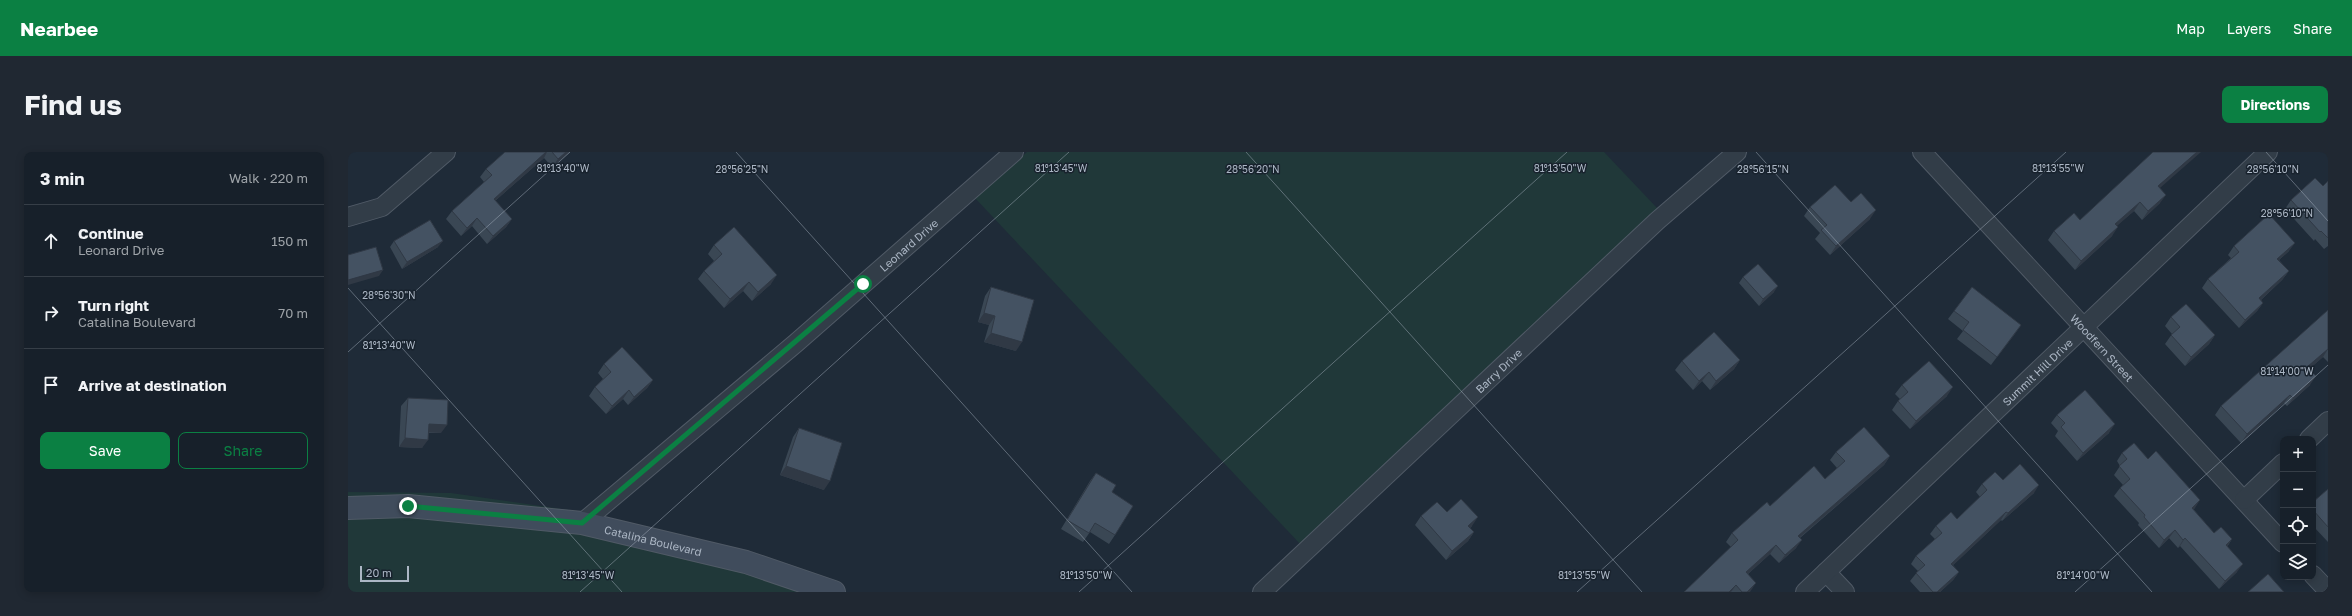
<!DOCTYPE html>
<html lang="en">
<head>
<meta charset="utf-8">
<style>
  :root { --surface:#17202a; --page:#202832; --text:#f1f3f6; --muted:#9ea3a8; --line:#363e47; --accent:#0b8043 }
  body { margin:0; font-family:"Golos Text",sans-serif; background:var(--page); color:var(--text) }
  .controls { position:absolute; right:12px; bottom:12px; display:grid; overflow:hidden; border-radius:8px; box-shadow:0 2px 10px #0003 }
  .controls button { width:36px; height:36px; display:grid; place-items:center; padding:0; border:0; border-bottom:1px solid var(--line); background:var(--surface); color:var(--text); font:20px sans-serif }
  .scale { position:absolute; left:12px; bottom:10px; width:49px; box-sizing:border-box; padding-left:4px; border:2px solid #acb7c5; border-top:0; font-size:11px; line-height:14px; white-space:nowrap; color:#acb7c5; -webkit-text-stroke:3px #18222d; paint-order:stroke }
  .stop { position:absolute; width:12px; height:12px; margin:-9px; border:3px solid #0b8043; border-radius:50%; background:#fff }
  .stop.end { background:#0b8043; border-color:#fff; box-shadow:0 1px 4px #0008 }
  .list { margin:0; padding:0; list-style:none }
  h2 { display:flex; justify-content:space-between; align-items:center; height:52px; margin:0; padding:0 16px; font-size:17px }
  h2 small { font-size:13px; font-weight:400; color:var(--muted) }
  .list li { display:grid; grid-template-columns:26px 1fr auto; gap:12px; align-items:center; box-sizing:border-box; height:72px; padding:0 16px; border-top:1px solid var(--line) }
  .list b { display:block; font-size:15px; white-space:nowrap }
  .list p { margin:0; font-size:13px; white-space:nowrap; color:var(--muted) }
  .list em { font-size:13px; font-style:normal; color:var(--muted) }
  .actions { display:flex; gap:8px; padding:12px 16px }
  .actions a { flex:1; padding:9px 0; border:1px solid var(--accent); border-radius:8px; text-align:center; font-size:14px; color:var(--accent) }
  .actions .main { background:var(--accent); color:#fff }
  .icon { flex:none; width:22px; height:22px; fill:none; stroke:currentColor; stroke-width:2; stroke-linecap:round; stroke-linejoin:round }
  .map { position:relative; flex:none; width:1980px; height:440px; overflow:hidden; border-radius:8px }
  header { display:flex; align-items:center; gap:24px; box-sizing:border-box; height:56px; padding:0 20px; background:var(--accent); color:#fff }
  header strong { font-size:19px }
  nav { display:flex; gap:22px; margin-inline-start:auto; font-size:14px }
  .intro { display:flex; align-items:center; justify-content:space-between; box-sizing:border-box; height:96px; padding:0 24px }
  h1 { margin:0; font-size:28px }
  .button { padding:10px 18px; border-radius:8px; background:var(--accent); color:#fff; font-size:14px; font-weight:700 }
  main { display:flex; gap:24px; padding:0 24px }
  aside { flex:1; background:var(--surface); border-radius:8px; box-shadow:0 2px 10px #0003 }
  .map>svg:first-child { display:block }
</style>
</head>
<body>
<header>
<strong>Nearbee</strong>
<nav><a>Map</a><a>Layers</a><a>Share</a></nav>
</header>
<div class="intro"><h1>Find us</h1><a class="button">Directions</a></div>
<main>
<aside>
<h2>3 min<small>Walk · 220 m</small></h2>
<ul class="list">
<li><svg class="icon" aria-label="ahead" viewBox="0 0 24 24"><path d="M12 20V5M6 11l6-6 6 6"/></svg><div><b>Continue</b><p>Leonard Drive</p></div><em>150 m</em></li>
<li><svg class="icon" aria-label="right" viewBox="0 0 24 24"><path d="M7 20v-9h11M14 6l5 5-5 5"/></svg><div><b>Turn right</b><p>Catalina Boulevard</p></div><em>70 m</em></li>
<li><svg class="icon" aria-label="arrive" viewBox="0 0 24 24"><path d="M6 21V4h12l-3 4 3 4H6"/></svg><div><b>Arrive at destination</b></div></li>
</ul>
<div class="actions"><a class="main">Save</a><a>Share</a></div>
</aside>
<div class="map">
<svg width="1980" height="440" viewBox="0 0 1980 440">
  <rect width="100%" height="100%" fill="#1f2b38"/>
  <g fill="#203839">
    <polygon points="679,0 1256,0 1310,57 953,393 627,46"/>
    <polygon points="0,340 103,341 235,360 232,362 0,347"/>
    <polygon points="59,363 228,379 231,383 235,380 394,418 458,440 0,440 0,365"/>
  </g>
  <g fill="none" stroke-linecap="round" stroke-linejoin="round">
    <g stroke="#505a66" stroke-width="20">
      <g id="street">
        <path id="s1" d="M1574 0 1935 391"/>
        <polyline points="0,65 34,55 98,0"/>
        <polyline points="1961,287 1980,269"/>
        <polyline points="1896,348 1935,311"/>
        <path id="s2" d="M234 371 448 191 666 0"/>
        <polyline points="1478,420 1497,440"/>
        <polyline points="1965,423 1980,439"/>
        <path id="s3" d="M914 440 1309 69 1389 0"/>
        <path id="s4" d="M1457 440 1920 0"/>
      </g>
    </g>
    <g stroke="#505a66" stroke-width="24">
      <g id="secondary">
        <path id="s5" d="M0 356 60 354 234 371 398 410 486 440"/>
      </g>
    </g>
    <use href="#street" stroke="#323d48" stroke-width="18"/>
    <use href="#secondary" stroke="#404c5c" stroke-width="22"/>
  </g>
  <g fill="#3a4754">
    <polygon points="157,0 222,0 204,15 196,6 147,49 164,67 158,75 139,92 124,74 113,84 98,67 104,59 136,30 132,25 138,17"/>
    <polygon points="1980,29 1980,94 1976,97 1967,87 1966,89 1937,57 1943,48 1975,34"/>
    <polygon points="1812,36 1812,51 1794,68 1786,59 1768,74 1764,84 1727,118 1700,88 1706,79"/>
    <polygon points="1503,50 1522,67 1482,103 1467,87 1472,81 1456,64 1462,55"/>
    <polygon points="46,89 90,95 54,117 42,95"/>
    <polygon points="366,93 423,132 404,149 395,139 376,156 350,127 356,119 366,109 360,102"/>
    <polygon points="1886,94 1941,99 1931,108 1941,119 1934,128 1913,148 1915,151 1909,159 1891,176 1854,136 1860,127 1883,106 1880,103"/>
    <polygon points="1395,125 1426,140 1411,154 1391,131"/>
    <polygon points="643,135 668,199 636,190 641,173 630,170 637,144"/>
    <polygon points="1980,158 1980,210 1975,205 1961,217 1962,233 1939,254 1936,251 1893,291 1867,263 1873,254"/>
    <polygon points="1606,159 1673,173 1643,213 1609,187 1615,179 1600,167"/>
    <polygon points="1823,165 1867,183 1861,192 1837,214 1817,192 1824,182 1817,174"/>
    <polygon points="1392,208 1386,217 1362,238 1354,229 1345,238 1327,218 1334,209"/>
    <polygon points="256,212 305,228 299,236 280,253 275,247 258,262 241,244 247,235 255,227 250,221"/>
    <polygon points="1554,233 1599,244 1562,277 1544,258 1550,249 1552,247 1547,242"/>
    <polygon points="60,246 93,281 80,281 74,296 51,295 53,254"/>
    <polygon points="1709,263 1761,281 1729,309 1707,284 1710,279 1703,271"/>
    <polygon points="451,276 476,338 432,323 445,285"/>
    <polygon points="1488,300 1542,304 1536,313 1452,386 1448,396 1431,411 1422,402 1400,422 1402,440 1336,440 1383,395 1378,390 1384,381 1422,354 1477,327 1489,316 1482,308"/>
    <polygon points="1774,301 1800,307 1847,356 1845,357 1866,381 1884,387 1879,395 1889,420 1871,437 1832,394 1830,396 1821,386 1811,396 1790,373 1791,371 1766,344 1772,336 1775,333 1766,323 1772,314 1769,309"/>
    <polygon points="748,321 764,340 767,383 761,392 742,380 735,390 713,377 742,329"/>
    <polygon points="1655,328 1686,341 1654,369 1653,368 1605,413 1611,420 1605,428 1592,440 1572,440 1562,429 1570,419 1563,412 1568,404 1587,387 1582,382 1588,374 1609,367 1632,345 1628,340 1634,332"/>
    <polygon points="1980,337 1980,390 1965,374 1965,350"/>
    <polygon points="1073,364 1124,374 1122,376 1126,380 1120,389 1098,408 1067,373"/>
  </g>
  <g fill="#303945">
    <polygon points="198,0 199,0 196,6 140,55 146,47"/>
    <polygon points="218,0 222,0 204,15 210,7"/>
    <polygon points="1849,0 1853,0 1804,43 1810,34"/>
    <polygon points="1818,43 1812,51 1794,68 1800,59"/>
    <polygon points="1792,50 1786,59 1761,81 1767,72"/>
    <polygon points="1528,58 1522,67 1482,103 1488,94"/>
    <polygon points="129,66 124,74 113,84 119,76"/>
    <polygon points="164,67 158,75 139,92 145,84"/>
    <polygon points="1770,75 1764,84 1727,118 1733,109"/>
    <polygon points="95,89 90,95 54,117 59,110"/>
    <polygon points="1947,91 1941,99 1923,115 1929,107"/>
    <polygon points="35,118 31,124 0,133 0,128"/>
    <polygon points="1941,119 1934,128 1905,155 1911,146"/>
    <polygon points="429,123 423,132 404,149 410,140"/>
    <polygon points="401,130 395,139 376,156 382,147"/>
    <polygon points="1430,134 1426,140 1411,154 1415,147"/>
    <polygon points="1915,151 1909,159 1891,176 1897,168"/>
    <polygon points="636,161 647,164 641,173 630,170"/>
    <polygon points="1673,173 1667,182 1643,213"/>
    <polygon points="643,181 674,190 668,199 636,190"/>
    <polygon points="1867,183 1861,192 1837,214 1843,205"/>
    <polygon points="1980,197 1975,205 1953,224 1959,215"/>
    <polygon points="1392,208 1386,217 1362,238 1368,229"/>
    <polygon points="1361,220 1354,229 1345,238 1351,229"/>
    <polygon points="1968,224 1962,233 1939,254 1945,246"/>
    <polygon points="305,228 299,236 280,253 286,245"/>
    <polygon points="1605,235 1599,244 1562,277 1568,269"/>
    <polygon points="281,238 275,247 258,262 264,254"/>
    <polygon points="1942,243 1936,251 1893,291 1899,282"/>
    <polygon points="81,272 99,273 93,281 75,280"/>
    <polygon points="1767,272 1761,281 1729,309 1735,301"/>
    <polygon points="57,286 80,288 74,296 51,295"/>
    <polygon points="1542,304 1536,313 1444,392 1450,384"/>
    <polygon points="438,314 482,329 476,338 432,323"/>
    <polygon points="1691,333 1686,341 1654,369 1660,361"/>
    <polygon points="1852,348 1847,356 1838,364 1844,356"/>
    <polygon points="1658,360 1653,368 1598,420 1603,412"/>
    <polygon points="1130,365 1124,374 1114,383 1120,374"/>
    <polygon points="1827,378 1821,386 1811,396 1816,388"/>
    <polygon points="1126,380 1120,389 1098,408 1104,399"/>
    <polygon points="1837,386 1832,394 1830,396 1835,388"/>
    <polygon points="1884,387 1879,395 1878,393"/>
    <polygon points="1454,388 1448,396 1431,411 1437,403"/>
    <polygon points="1428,393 1422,402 1392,429 1398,420"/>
    <polygon points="1895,412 1889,420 1871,437 1877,429"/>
    <polygon points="1611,420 1605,428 1592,440 1589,440"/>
    <polygon points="1408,431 1402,440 1399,440"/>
    <polygon points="1388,433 1383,440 1381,440"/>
  </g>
  <g fill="#445262" stroke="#303945">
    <polygon points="157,0 198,0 146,47 164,67 145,84 129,66 119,76 104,59 144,23 138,17"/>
    <polygon points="204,0 218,0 210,7"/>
    <polygon points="1805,0 1849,0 1810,34 1818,43 1800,59 1792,50 1767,72 1770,75 1733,109 1706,79 1726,61 1732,68"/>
    <polygon points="1967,26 1975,34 1980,29 1980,86 1973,79 1972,80 1943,48"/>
    <polygon points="1487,33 1503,50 1513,41 1528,58 1488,94 1473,78 1479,73 1462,55"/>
    <polygon points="1921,62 1947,91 1929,107 1941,119 1911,146 1915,151 1897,168 1860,127 1891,100 1886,94"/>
    <polygon points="82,68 95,89 59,110 46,89"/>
    <polygon points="386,75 429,123 410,140 401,130 382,147 356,119 374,102 366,93"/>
    <polygon points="28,95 35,118 0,128 0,103"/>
    <polygon points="1410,112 1430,134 1415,147 1395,125"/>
    <polygon points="643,135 686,148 674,190 643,181 647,164 636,161"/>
    <polygon points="1624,135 1673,173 1649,205 1615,178 1621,170 1606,159"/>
    <polygon points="1838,152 1867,183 1843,205 1823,183 1832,175 1823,165"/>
    <polygon points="1980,158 1980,197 1959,215 1968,224 1945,246 1942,243 1899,282 1873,254"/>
    <polygon points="1366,180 1392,208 1368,229 1361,220 1351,229 1334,209"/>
    <polygon points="274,195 305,228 286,245 281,238 264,254 247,235 263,220 256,212"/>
    <polygon points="1581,209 1605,235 1568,269 1550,249 1560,240 1554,233"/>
    <polygon points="1737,238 1767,272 1735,301 1713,275 1717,271 1709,263"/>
    <polygon points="60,246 100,248 99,273 81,272 80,288 57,286"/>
    <polygon points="1516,275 1542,304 1450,384 1454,388 1437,403 1428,393 1398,420 1408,431 1399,440 1394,440 1388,433 1381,440 1336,440 1390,388 1384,381 1419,350 1422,354 1466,314 1477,327 1497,309 1488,300"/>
    <polygon points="451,276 494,291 482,329 438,314"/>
    <polygon points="1786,291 1800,307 1808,299 1852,348 1844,356 1866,381 1873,375 1884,387 1878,393 1895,412 1877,429 1837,386 1835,388 1827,378 1816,388 1796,365 1797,363 1772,336 1782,327 1771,314 1779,307 1774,301"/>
    <polygon points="1672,312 1691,333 1660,361 1658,360 1603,412 1611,420 1589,440 1585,440 1568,421 1577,413 1568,404 1594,381 1588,374 1603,360 1609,367 1639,338 1634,332 1647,320 1655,328"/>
    <polygon points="748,321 768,333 764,340 785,354 767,383 747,371 741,381 719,368"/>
    <polygon points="1980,337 1980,375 1965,358 1965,350"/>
    <polygon points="1113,347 1130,365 1120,374 1126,380 1104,399 1073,364 1089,350 1099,360"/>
    <polygon points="1920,422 1936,440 1900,440"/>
  </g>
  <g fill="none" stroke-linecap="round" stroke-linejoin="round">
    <polyline stroke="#0b8043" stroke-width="5" points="60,354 234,371 515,132"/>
  </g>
  <path fill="none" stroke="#acb7c5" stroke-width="1" stroke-opacity="0.45" d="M388 0 784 440M898 0 1294 440M1408 0 1804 440M1918 0 1980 69M0 136 274 440M0 200 222 0M232 440 721 0M731 440 1219 0M1229 440 1718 0M1727 440 1980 213"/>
  <g text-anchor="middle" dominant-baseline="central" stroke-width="3" stroke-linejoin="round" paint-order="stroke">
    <g font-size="11" fill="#acb7c5" stroke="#18222d">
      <text stroke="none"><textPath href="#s2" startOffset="429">Leonard Drive</textPath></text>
      <text stroke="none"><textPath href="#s1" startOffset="266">Woodfern Street</textPath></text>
      <text stroke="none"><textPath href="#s3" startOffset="324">Barry Drive</textPath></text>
      <text stroke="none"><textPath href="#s4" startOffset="320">Summit Hill Drive</textPath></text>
      <text stroke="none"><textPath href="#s5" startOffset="308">Catalina Boulevard</textPath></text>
    </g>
  </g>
  <g font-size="10" text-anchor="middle" fill="#acb7c5" stroke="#18222d" stroke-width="3" stroke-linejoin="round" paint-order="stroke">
    <text x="215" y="20">81°13'40"W</text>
    <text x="713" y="20">81°13'45"W</text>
    <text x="1710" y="20">81°13'55"W</text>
    <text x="1212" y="20">81°13'50"W</text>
    <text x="1925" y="21">28°56'10"N</text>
    <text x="394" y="21">28°56'25"N</text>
    <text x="905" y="21">28°56'20"N</text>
    <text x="1415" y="21">28°56'15"N</text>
    <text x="1939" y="65">28°56'10"N</text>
    <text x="41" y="147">28°56'30"N</text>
    <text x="41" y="197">81°13'40"W</text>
    <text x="1939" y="223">81°14'00"W</text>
    <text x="240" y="427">81°13'45"W</text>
    <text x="738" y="427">81°13'50"W</text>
    <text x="1236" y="427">81°13'55"W</text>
    <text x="1735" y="427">81°14'00"W</text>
  </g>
</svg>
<div class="controls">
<button>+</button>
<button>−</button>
<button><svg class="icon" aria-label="locate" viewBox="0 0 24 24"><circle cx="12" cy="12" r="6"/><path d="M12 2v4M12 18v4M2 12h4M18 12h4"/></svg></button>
<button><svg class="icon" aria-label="layers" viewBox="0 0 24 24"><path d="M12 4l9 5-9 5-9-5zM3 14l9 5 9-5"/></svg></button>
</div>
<div class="scale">20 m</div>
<div class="stop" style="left:515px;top:132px"></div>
<div class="stop end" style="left:60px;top:354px"></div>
</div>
</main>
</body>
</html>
